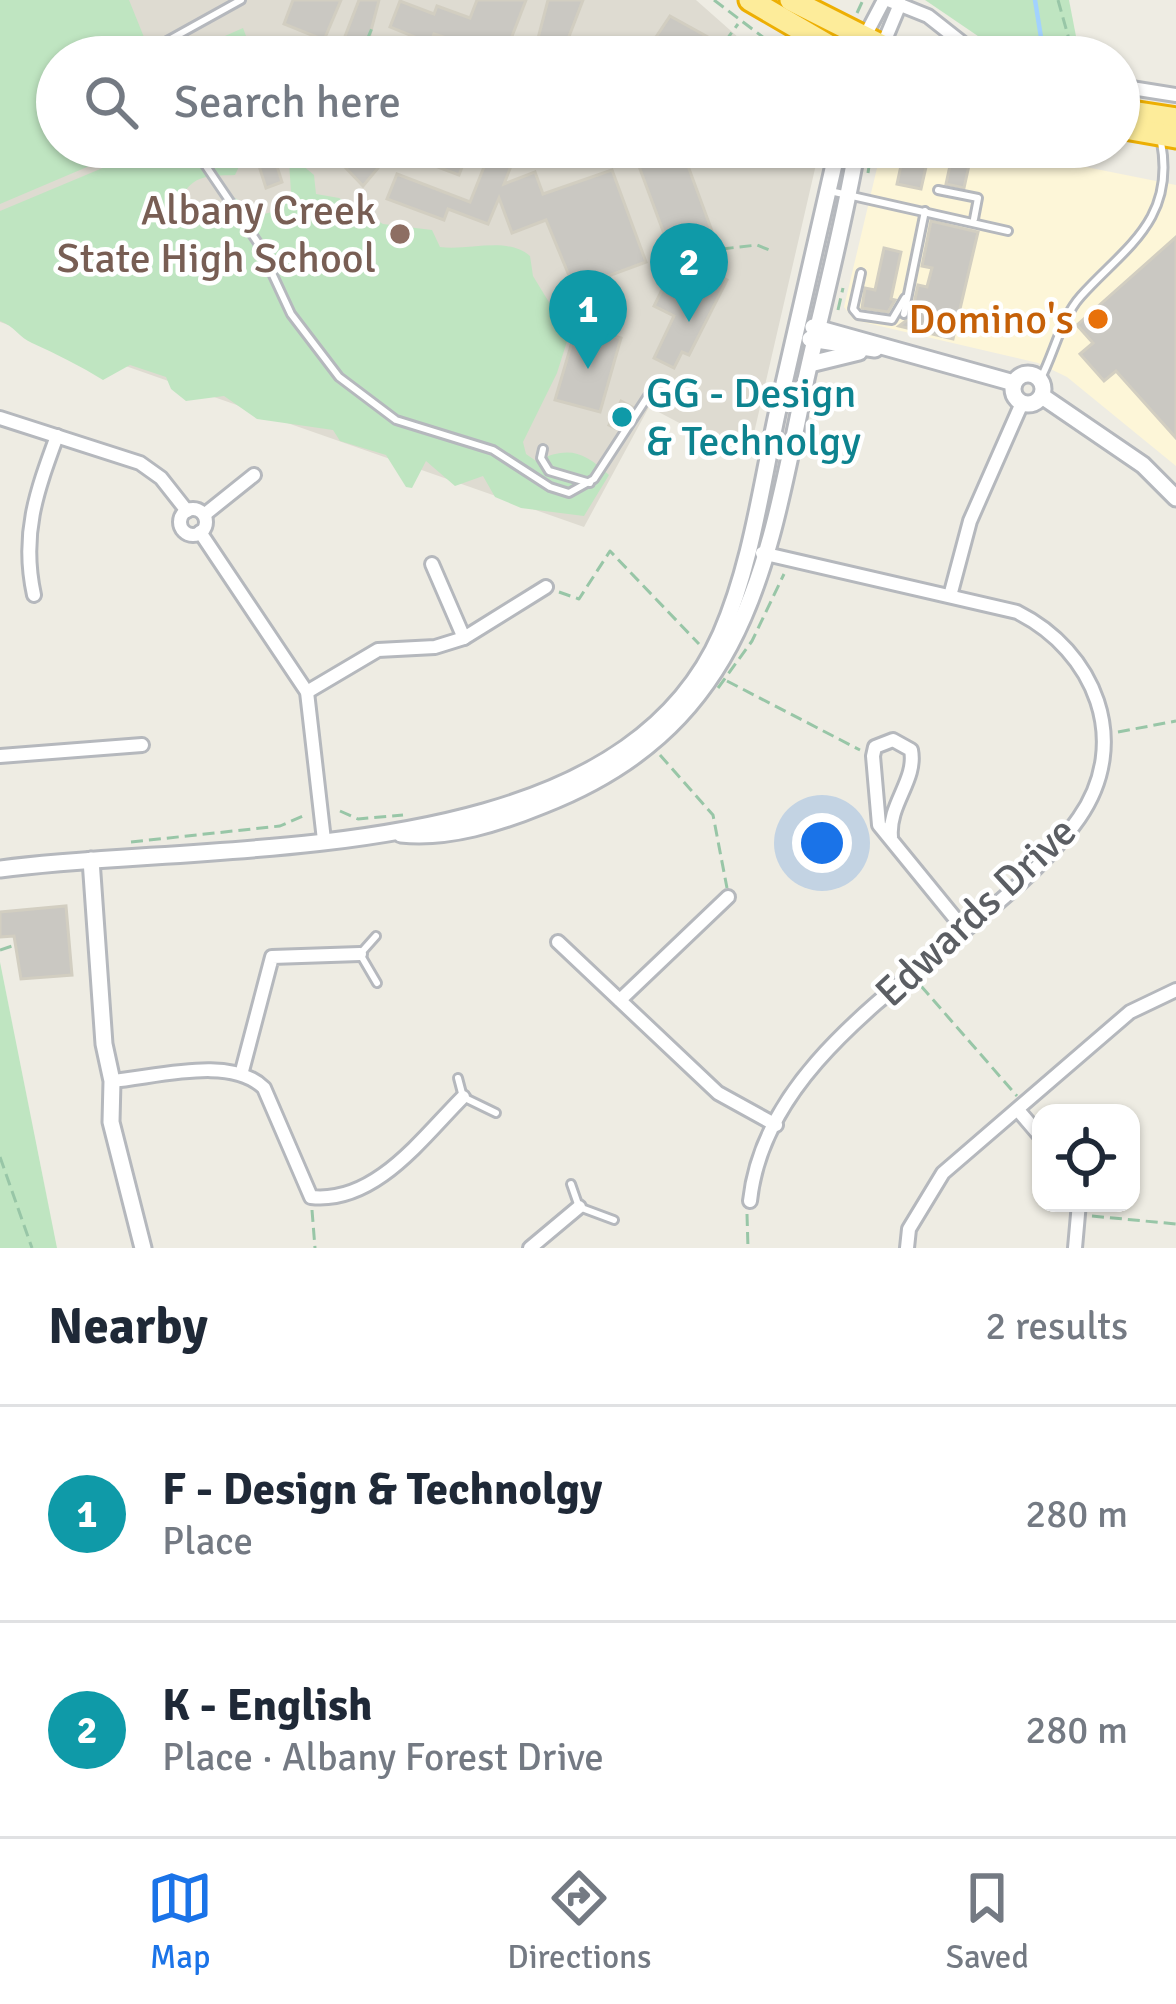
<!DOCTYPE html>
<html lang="en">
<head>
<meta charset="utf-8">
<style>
  :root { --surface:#fff; --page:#f6f6f7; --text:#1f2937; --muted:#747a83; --line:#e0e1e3; --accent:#1a73e8 }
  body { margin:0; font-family:Signika,sans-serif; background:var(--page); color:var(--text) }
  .controls { position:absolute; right:36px; bottom:36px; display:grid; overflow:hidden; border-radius:24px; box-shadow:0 3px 9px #0004 }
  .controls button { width:108px; height:108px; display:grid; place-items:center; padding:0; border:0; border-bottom:3px solid var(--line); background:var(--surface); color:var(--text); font:60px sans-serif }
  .you { position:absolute; left:822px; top:843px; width:42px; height:42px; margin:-30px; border:9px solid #fff; border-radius:50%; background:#1a73e8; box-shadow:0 0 0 18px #1a73e833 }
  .badge { display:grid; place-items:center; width:78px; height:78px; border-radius:50%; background:var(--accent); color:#fff; font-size:39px; font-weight:700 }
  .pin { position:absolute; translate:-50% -99px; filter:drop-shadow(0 3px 6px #0008) }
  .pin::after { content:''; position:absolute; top:63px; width:42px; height:36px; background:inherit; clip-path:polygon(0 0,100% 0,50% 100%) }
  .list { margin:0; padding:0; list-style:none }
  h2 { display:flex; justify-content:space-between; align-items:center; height:156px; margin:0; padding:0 48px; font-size:51px }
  h2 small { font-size:39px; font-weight:400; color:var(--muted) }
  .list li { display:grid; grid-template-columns:78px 1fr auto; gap:36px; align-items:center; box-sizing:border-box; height:216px; padding:0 48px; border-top:3px solid var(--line) }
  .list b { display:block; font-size:45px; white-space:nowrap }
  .list p { margin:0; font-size:39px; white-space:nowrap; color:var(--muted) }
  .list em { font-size:39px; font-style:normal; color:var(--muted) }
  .icon { flex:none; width:66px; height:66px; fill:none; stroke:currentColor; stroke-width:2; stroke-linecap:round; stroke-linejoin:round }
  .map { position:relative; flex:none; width:1176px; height:1248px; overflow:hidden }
  .search { position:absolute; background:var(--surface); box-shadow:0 3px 9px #0004; left:36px; right:36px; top:36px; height:132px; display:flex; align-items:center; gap:30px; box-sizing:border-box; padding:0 42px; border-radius:66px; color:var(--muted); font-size:45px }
  .sheet { height:588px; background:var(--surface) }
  nav { display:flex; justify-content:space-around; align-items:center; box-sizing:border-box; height:168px; border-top:3px solid var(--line); background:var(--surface); font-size:33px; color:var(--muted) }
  nav a { display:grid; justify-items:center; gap:6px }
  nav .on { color:var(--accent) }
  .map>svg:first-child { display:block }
</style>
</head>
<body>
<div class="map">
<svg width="1176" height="1248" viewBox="0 0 1176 1248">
  <rect width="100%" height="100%" fill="#eeece3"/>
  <polygon fill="#fdf6d8" points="882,147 1064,147 1061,162 1176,185 1176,466 1067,377 1038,363 854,320 844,307"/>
  <polygon fill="#dedbd1" points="0,0 696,0 739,38 780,57 57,57 57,147 820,147 748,459 649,407 584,527 0,322"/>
  <g fill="#bfe5c1">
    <polygon points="0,0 129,0 152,57 57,57 57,147 134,147 0,204"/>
    <polygon points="925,0 1069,0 1080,57 1034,57 997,49"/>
    <polygon points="243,28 254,57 182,57 182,55"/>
    <path d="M237 147 243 158 235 175C207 176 190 174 179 204L191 218 217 215 231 196 264 214 276 211 291 192 289 161 295 159 314 175 316 194 339 198 383 224 432 230 440 247C469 251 507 236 530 256L533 276 569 335 557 373 523 442 526 454 536 461C569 446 583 451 609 475L584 516 521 508 495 497 483 476 455 486 426 461 412 488 406 487 386 455 340 441 333 430 257 419 224 396 186 401 171 389 166 377 130 365 103 380C80 366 57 354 32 343 20 338 14 326 0 321V211L136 154 168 159Z"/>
    <polygon points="0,962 57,1248 0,1248"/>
  </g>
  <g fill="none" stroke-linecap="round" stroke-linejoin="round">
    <polyline stroke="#a2d2fe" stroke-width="4.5" points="1035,0 1044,56"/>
  </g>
  <g fill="#cac8c2" stroke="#d2cec1" stroke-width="3">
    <polygon points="293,0 341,0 324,40 284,24"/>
    <polygon points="359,0 379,0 367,46 394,57 337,57"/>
    <polygon points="477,0 526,0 504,57 434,34 426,57 408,57 415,37 390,27 400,1 434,14 437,6 470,18"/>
    <polygon points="548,0 583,0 563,52 537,42"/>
    <polygon points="670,16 726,47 730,41 744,50 742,57 660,57 664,51 652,43"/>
    <polygon points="326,147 458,147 468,151 459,175 393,150 363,186"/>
    <polygon points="681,147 712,231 669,247 637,161"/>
    <polygon points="905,147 922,150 928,158 921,189 897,184"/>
    <polygon points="954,147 973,147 964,188 946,184"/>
    <polygon points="488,157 511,166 504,184 535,172 543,194 612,170 646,262 600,279 612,310 587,319 546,220 512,233 499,198 488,224 448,209 444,220 387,199 397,174 470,202"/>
    <polygon points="275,160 282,182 266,188 259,166"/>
    <polygon points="931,221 978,232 953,339 899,326 911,317 918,285 927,287 932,268 922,266"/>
    <polygon points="1176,237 1176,438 1116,371 1104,381 1080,354 1093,343 1077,325"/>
    <polygon points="884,248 901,252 891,299 895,300 888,312 862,308 865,288 875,290"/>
    <polygon points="698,265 727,280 689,355 682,352 674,368 654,358 674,316 654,306 666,282 676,286 684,270 693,275"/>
    <polygon points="577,325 621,338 600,412 555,400"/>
    <polygon points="621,401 632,407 617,429 609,425"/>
    <polygon points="66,906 72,975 21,979 14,936 0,937 0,912"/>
  </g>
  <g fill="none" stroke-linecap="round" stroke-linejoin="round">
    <g stroke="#b5b8bd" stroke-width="12">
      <g id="service">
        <polyline points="157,57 167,41 241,0"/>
        <polyline points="193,147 258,243 291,314 339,377 396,420 493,450 550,487 569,493 594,479 648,396"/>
        <polyline points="944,147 946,157"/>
        <polyline points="938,190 978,198 974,219"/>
        <polyline points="830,191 1008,231"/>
        <polyline points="861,273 853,309 858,315 892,320 905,298"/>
        <polyline points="904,314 925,211"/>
        <path d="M1040 380C1054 354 1061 318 1081 296 1123 249 1176 221 1161 142"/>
        <polyline points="782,393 790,393 804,379"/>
        <polyline points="543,449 541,458 549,471 590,483"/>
        <polyline points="376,936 360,954 377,983"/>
        <polyline points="458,1078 463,1097 496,1113"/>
        <polyline points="571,1184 579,1207 614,1220"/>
      </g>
    </g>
    <g stroke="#b5b8bd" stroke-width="18">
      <g id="minor">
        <polyline points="888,0 928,16 980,57"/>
        <polyline points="864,38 884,0"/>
        <polyline points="882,47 900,4"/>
        <polyline points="1119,86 1176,95"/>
        <polyline points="0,418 140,463 161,478 187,511"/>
        <circle cx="193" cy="522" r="13"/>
        <polyline points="204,515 254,475"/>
        <polyline points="200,532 307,692 324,840"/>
        <polyline points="432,564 464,638"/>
        <path d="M34 595C21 535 36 493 57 436"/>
        <polyline points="950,596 970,521 1022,403"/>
        <polyline points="307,692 378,650 435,647 464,638 546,587"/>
        <polyline points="0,756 142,745"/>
        <path d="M891 837C888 804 917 780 911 750L893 740 875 747 873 756 879 825 963 928"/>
        <polyline points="558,942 718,1093 776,1125"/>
        <polyline points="620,1000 728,897"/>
        <polyline points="242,1071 272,957 360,954"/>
        <path d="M112 1081C157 1077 231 1055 264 1088L311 1197C375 1204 422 1138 463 1097"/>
        <polyline points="1018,1110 1041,1137"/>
        <path d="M750 1201C768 1031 991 944 1079 818 1132 742 1095 651 1017 612L762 553"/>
        <polyline points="530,1248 579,1207"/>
        <polyline points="907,1248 909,1229 943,1173 1130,1012 1176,990"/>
        <polyline points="1075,1248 1079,1203"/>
      </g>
    </g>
    <g stroke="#b5b8bd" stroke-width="21">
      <g id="tertiary">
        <polyline points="813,327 1014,383"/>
        <polyline points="810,339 875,349"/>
        <polyline points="810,364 859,352"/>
        <circle cx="1028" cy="389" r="15"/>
        <polyline points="1042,396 1143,465 1176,498"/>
        <path d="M401 834C449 839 499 823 543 805 746 726 767 567 806 379 823 302 844 225 857 147"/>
        <polyline points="91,860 104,1044 112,1081 111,1122 143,1248"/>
        <path d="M0 869C216 840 615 874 721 634 751 565 761 488 777 414 797 325 817 236 838 147"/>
      </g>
    </g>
    <g stroke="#edaf03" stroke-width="27">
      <g id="trunk">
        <polyline points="750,0 848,57"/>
        <polyline points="791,0 904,57"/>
        <polyline points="1119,110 1176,119"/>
        <polyline points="1119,127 1176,137"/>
      </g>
    </g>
    <g stroke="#98c6a7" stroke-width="3" stroke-dasharray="12 6" stroke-linecap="butt">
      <polyline points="714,0 772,44 802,57"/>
      <polyline points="1058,0 1074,57"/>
      <polyline points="857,13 863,0"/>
      <polyline points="911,41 955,57"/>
      <polyline points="990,51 1010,57"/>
      <polyline points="360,57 372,28"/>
      <polyline points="714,57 738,24"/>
      <polyline points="643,152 653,147"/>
      <polyline points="868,173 872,147"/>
      <polyline points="668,255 757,245 774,252"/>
      <polyline points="838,310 843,288"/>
      <polyline points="559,592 579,599 610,551 699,644"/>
      <polyline points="727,681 860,750"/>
      <polyline points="718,688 752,641 784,574"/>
      <polyline points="1118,732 1176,721"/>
      <polyline points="660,755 713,815 727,888"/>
      <polyline points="340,811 358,819 403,815"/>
      <polyline points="131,842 280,826 305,815"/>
      <polyline points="0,950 15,945"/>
      <polyline points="921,986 1017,1096"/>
      <polyline points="0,1157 32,1248"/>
      <polyline points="312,1210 315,1248"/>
      <polyline points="747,1214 748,1248"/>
      <polyline points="1092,1216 1176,1224"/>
    </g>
    <use href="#service" stroke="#fff" stroke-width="6"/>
    <use href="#minor" stroke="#fff" stroke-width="12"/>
    <use href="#tertiary" stroke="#fff" stroke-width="15"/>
    <use href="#trunk" stroke="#fdec9a" stroke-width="21"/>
  </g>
  <circle fill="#8d6e63" stroke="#fff" stroke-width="4.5" cx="400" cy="234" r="12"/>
  <circle fill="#e8710a" stroke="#fff" stroke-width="4.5" cx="1098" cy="319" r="12"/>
  <circle fill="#0f9aa8" stroke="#fff" stroke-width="4.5" cx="622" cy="417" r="12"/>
  <g text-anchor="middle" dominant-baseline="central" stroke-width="9" stroke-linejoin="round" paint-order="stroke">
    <g font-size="42" fill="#785e54" stroke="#fff" text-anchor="end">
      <text x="376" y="210">Albany Creek<tspan x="376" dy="48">State High School</tspan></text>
    </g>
    <g font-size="42" fill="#c56008" stroke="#fff" text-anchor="end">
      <text x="1074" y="319">Domino's</text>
    </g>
    <g font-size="42" fill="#0d838f" stroke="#fff" text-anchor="start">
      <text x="646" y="393">GG - Design<tspan x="646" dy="48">&amp; Technolgy</tspan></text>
    </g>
    <g font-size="42" fill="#5b5e63" stroke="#fff">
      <text transform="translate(976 912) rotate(-43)">Edwards Drive</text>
    </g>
  </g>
</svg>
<div class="controls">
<button><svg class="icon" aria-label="locate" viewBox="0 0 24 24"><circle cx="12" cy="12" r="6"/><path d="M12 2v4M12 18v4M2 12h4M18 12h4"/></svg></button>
</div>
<div class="you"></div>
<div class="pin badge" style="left:588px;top:369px;background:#0f9aa8">1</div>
<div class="pin badge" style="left:689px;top:322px;background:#0f9aa8">2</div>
<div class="search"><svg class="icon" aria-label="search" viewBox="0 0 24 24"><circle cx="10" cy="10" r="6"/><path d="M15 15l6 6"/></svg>Search here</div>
</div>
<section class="sheet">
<h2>Nearby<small>2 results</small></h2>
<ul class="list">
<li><span class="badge" style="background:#0f9aa8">1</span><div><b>F - Design &amp; Technolgy</b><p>Place</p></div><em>280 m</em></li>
<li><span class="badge" style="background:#0f9aa8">2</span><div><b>K - English</b><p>Place · Albany Forest Drive</p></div><em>280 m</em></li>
</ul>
</section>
<nav>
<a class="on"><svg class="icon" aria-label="map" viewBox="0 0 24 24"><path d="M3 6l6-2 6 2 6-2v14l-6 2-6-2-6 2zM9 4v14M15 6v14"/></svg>Map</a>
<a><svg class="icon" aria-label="directions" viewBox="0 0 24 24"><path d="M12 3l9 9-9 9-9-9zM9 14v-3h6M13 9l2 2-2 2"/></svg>Directions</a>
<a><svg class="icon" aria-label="saved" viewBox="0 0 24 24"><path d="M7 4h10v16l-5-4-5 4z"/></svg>Saved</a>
</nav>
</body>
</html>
